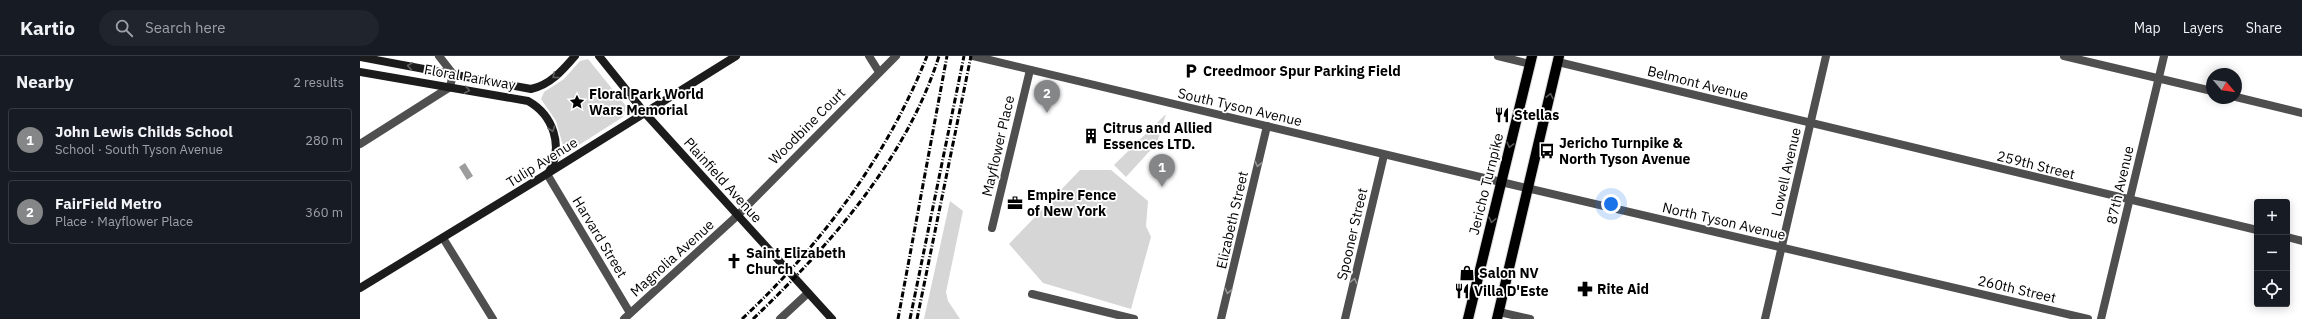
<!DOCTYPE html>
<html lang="en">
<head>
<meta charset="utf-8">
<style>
  :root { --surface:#171b24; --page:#20242c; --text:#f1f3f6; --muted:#9ea1a6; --line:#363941; --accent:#858687 }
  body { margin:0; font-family:"IBM Plex Sans",sans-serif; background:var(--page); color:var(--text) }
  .controls { position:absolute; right:12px; bottom:12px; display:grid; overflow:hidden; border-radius:4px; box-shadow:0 2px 10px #0003 }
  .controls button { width:36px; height:36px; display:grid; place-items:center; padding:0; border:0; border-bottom:1px solid var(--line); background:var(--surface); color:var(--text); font:20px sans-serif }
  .compass { position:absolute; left:1846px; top:12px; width:36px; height:36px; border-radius:50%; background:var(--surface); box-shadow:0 2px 10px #0003; rotate:119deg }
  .you { position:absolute; left:1251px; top:148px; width:14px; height:14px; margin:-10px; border:3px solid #fff; border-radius:50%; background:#1a73e8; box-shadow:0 0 0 6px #1a73e833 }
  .badge { display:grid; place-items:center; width:26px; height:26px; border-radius:50%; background:var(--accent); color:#fff; font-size:13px; font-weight:700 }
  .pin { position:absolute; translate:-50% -33px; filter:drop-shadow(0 1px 2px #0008) }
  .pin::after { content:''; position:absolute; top:21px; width:14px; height:12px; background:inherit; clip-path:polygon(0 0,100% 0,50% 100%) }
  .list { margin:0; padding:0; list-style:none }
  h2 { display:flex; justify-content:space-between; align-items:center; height:52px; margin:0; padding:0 16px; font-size:17px }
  h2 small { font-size:13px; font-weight:400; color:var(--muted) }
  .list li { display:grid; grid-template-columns:26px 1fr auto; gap:12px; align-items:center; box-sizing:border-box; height:64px; margin:0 8px 8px; padding:0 8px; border:1px solid var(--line); border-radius:4px }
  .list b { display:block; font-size:15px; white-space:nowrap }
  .list p { margin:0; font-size:13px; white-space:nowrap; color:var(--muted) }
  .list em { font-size:13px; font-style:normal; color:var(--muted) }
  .icon { flex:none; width:22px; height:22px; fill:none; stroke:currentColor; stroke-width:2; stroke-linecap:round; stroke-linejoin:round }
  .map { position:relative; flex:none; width:1942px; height:263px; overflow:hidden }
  header { display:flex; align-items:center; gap:24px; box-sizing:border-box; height:56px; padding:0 20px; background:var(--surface); border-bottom:1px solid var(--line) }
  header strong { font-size:19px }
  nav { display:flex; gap:22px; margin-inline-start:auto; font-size:14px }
  .search { width:280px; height:36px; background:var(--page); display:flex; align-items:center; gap:10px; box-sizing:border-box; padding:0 14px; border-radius:22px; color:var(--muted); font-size:15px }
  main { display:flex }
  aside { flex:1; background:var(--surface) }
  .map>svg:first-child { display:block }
</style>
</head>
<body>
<header>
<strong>Kartio</strong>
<div class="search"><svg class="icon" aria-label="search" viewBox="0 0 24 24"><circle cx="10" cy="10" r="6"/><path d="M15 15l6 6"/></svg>Search here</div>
<nav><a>Map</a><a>Layers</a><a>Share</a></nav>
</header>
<main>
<aside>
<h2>Nearby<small>2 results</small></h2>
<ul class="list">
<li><span class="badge">1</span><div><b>John Lewis Childs School</b><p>School · South Tyson Avenue</p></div><em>280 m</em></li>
<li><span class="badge">2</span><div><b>FairField Metro</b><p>Place · Mayflower Place</p></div><em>360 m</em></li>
</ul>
</aside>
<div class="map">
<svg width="1942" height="263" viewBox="0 0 1942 263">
  <rect width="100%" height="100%" fill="#fff"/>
  <g fill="#d6d6d6">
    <polygon points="228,3 266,50 263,61 211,94 204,93 196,65 181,43 184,36 204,23 220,5"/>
    <polygon points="806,58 797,87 766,121 754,109"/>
    <polygon points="720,114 751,114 788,145 786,170 791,181 771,253 683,227 649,188"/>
    <polygon points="590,145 603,155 586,236 588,245 600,263 564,263"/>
  </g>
  <polygon fill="#9d9d9d" points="105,107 113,120 107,124 99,111"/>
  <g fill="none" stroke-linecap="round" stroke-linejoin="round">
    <g stroke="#dbdbdb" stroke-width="12">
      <g id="primary">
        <polyline points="1108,263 1172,0"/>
        <polyline points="1137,263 1199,0"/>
      </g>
    </g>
    <g stroke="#4f4f4f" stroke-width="8">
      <polyline points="509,0 519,16"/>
      <polyline points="613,0 1141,126 1728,263"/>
      <polyline points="1138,0 1170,8"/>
      <polyline points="1704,0 1852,35"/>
      <polyline points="1198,6 1897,174"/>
      <polyline points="1876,41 1942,57"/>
      <polyline points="0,88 90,31 93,18 79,0"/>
      <polyline points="187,118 270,257"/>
      <polyline points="632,172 670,14"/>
      <polyline points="1927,181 1942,185"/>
      <polyline points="83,182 133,263"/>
      <polyline points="672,238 774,263"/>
      <polyline points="1139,256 1170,263"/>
      <polyline points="264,263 378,159 536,0"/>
      <polyline points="420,263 448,237"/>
      <polyline points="861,263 907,70"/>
      <polyline points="985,263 1024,99"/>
      <polyline points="1405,263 1466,0"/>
      <polyline points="1741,263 1804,0"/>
    </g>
    <g stroke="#1c1c1c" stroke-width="8">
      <polyline points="239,0 284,56 472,263"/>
      <path d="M0 1 171 33C190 29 203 14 215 0"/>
      <path d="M0 16 168 45C193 59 204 90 189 116"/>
      <polyline points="0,232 177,124 376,0"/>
    </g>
    <use href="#primary" stroke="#000" stroke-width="10"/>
    <g stroke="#000" stroke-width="3" stroke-dasharray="6 2 1 2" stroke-linecap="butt">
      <path d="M382 263C461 189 527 101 567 0"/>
      <path d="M393 263C470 189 546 104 579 0"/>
      <polyline points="538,263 587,0"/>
      <polyline points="550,263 604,0"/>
      <polyline points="557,263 611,0"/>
    </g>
  </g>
  <defs><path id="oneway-chevron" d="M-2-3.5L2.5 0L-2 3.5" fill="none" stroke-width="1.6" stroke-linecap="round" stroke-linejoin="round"/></defs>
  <g stroke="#606060">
    <use href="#oneway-chevron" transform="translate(50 10) rotate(-170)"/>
    <use href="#oneway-chevron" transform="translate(195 20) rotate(141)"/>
    <use href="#oneway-chevron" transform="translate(107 34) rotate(10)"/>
    <use href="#oneway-chevron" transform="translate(192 73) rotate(71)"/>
  </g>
  <g stroke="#595959">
    <use href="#oneway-chevron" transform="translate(1190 40) rotate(-77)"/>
    <use href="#oneway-chevron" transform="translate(1150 89) rotate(104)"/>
    <use href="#oneway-chevron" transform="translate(1132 164) rotate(104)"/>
  </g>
  <g stroke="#959595">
    <use href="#oneway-chevron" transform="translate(898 108) rotate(103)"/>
    <use href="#oneway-chevron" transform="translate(994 225) rotate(-77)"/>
    <use href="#oneway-chevron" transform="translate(868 235) rotate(103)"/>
  </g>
  <defs>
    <g id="parking-bare" transform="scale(1.2)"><path d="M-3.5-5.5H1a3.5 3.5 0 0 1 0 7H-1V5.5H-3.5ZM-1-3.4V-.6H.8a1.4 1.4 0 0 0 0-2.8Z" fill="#000" stroke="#fff" stroke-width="2.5" paint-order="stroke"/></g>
    <g id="sight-bare" transform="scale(1.2)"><path d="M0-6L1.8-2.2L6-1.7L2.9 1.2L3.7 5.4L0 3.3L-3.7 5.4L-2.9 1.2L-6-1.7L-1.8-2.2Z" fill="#000" stroke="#fff" stroke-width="2.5" paint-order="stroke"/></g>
    <g id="restaurant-bare" transform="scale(1.2)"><path d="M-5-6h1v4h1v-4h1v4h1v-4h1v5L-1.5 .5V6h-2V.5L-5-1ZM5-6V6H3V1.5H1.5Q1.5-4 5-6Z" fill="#000" stroke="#fff" stroke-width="2.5" paint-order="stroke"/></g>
    <g id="building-bare" transform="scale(1.2)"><path d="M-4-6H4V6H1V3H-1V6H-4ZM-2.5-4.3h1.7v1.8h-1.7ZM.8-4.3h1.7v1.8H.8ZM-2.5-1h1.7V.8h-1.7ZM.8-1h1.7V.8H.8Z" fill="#000" stroke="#fff" stroke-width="2.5" paint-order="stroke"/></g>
    <g id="bus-bare" transform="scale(1.2)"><path d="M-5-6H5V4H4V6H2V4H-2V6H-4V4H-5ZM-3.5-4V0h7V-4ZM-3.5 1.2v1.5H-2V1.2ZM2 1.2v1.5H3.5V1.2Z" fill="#000" stroke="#fff" stroke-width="2.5" paint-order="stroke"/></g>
    <g id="office-bare" transform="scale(1.2)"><path d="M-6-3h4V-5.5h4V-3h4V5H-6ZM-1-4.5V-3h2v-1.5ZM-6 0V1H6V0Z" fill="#000" stroke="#fff" stroke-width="2.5" paint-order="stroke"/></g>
    <g id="church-bare" transform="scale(1.2)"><path d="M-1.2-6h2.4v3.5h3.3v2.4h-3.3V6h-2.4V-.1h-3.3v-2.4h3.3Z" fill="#000" stroke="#fff" stroke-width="2.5" paint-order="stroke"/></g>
    <g id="shop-bare" transform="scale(1.2)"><path d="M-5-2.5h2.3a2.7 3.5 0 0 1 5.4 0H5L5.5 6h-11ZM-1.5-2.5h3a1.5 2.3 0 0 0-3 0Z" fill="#000" stroke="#fff" stroke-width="2.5" paint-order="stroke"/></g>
    <g id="pharmacy-bare" transform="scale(1.2)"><path d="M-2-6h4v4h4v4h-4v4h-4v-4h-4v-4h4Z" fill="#000" stroke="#fff" stroke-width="2.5" paint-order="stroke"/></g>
  </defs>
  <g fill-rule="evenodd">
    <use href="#parking-bare" x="831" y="15"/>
    <use href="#sight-bare" x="217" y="46"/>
    <use href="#restaurant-bare" x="1142" y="59"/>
    <use href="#building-bare" x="731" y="80"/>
    <use href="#bus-bare" x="1187" y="95"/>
    <use href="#office-bare" x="655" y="147"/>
    <use href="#church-bare" x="374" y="205"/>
    <use href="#shop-bare" x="1107" y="217"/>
    <use href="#pharmacy-bare" x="1225" y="233"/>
    <use href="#restaurant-bare" x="1102" y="235"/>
  </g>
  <g text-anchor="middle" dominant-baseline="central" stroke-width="3.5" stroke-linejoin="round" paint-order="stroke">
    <g font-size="14" font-weight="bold" fill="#000" stroke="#fff" text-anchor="start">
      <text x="843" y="15">Creedmoor Spur Parking Field</text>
      <text x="229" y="38">Floral Park World<tspan x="229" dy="16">Wars Memorial</tspan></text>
      <text x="1154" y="59">Stellas</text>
      <text x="743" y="72">Citrus and Allied<tspan x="743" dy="16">Essences LTD.</tspan></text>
      <text x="1199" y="87">Jericho Turnpike &amp;<tspan x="1199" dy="16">North Tyson Avenue</tspan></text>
      <text x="667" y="139">Empire Fence<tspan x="667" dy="16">of New York</tspan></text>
      <text x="386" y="197">Saint Elizabeth<tspan x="386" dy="16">Church</tspan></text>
      <text x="1119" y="217">Salon NV</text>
      <text x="1237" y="233">Rite Aid</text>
      <text x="1114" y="235">Villa D'Este</text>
    </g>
    <g font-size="14" fill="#000" stroke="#fff">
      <text transform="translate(110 21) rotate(10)">Floral Parkway</text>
      <text transform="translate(1338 27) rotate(14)">Belmont Avenue</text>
      <text transform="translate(880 51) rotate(13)">South Tyson Avenue</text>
      <text transform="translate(447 70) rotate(-45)">Woodbine Court</text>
      <text transform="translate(638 90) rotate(-77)">Mayflower Place</text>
      <text transform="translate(182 106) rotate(-32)">Tulip Avenue</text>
      <text transform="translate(1676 109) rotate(14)">259th Street</text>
      <text transform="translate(1426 116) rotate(-77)">Lowell Avenue</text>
      <text transform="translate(363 124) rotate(48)">Plainfield Avenue</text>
      <text transform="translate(1126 128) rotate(-76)">Jericho Turnpike</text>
      <text transform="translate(1760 129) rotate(-77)">87th Avenue</text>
      <text transform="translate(872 164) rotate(-77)">Elizabeth Street</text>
      <text transform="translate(1364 165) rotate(13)">North Tyson Avenue</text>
      <text transform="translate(992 178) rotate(-77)">Spooner Street</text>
      <text transform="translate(240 181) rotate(59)">Harvard Street</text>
      <text transform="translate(312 202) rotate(-42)">Magnolia Avenue</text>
      <text transform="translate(1657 233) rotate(13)">260th Street</text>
    </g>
  </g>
</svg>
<div class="controls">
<button>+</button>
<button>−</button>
<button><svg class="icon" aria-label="locate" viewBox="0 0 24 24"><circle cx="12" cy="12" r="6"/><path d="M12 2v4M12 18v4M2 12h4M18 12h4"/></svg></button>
</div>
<svg class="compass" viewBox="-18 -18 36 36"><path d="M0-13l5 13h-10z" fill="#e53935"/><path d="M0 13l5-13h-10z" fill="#9ea1a6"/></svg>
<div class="you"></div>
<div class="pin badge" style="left:802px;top:131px">1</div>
<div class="pin badge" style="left:687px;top:57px">2</div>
</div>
</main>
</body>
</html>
